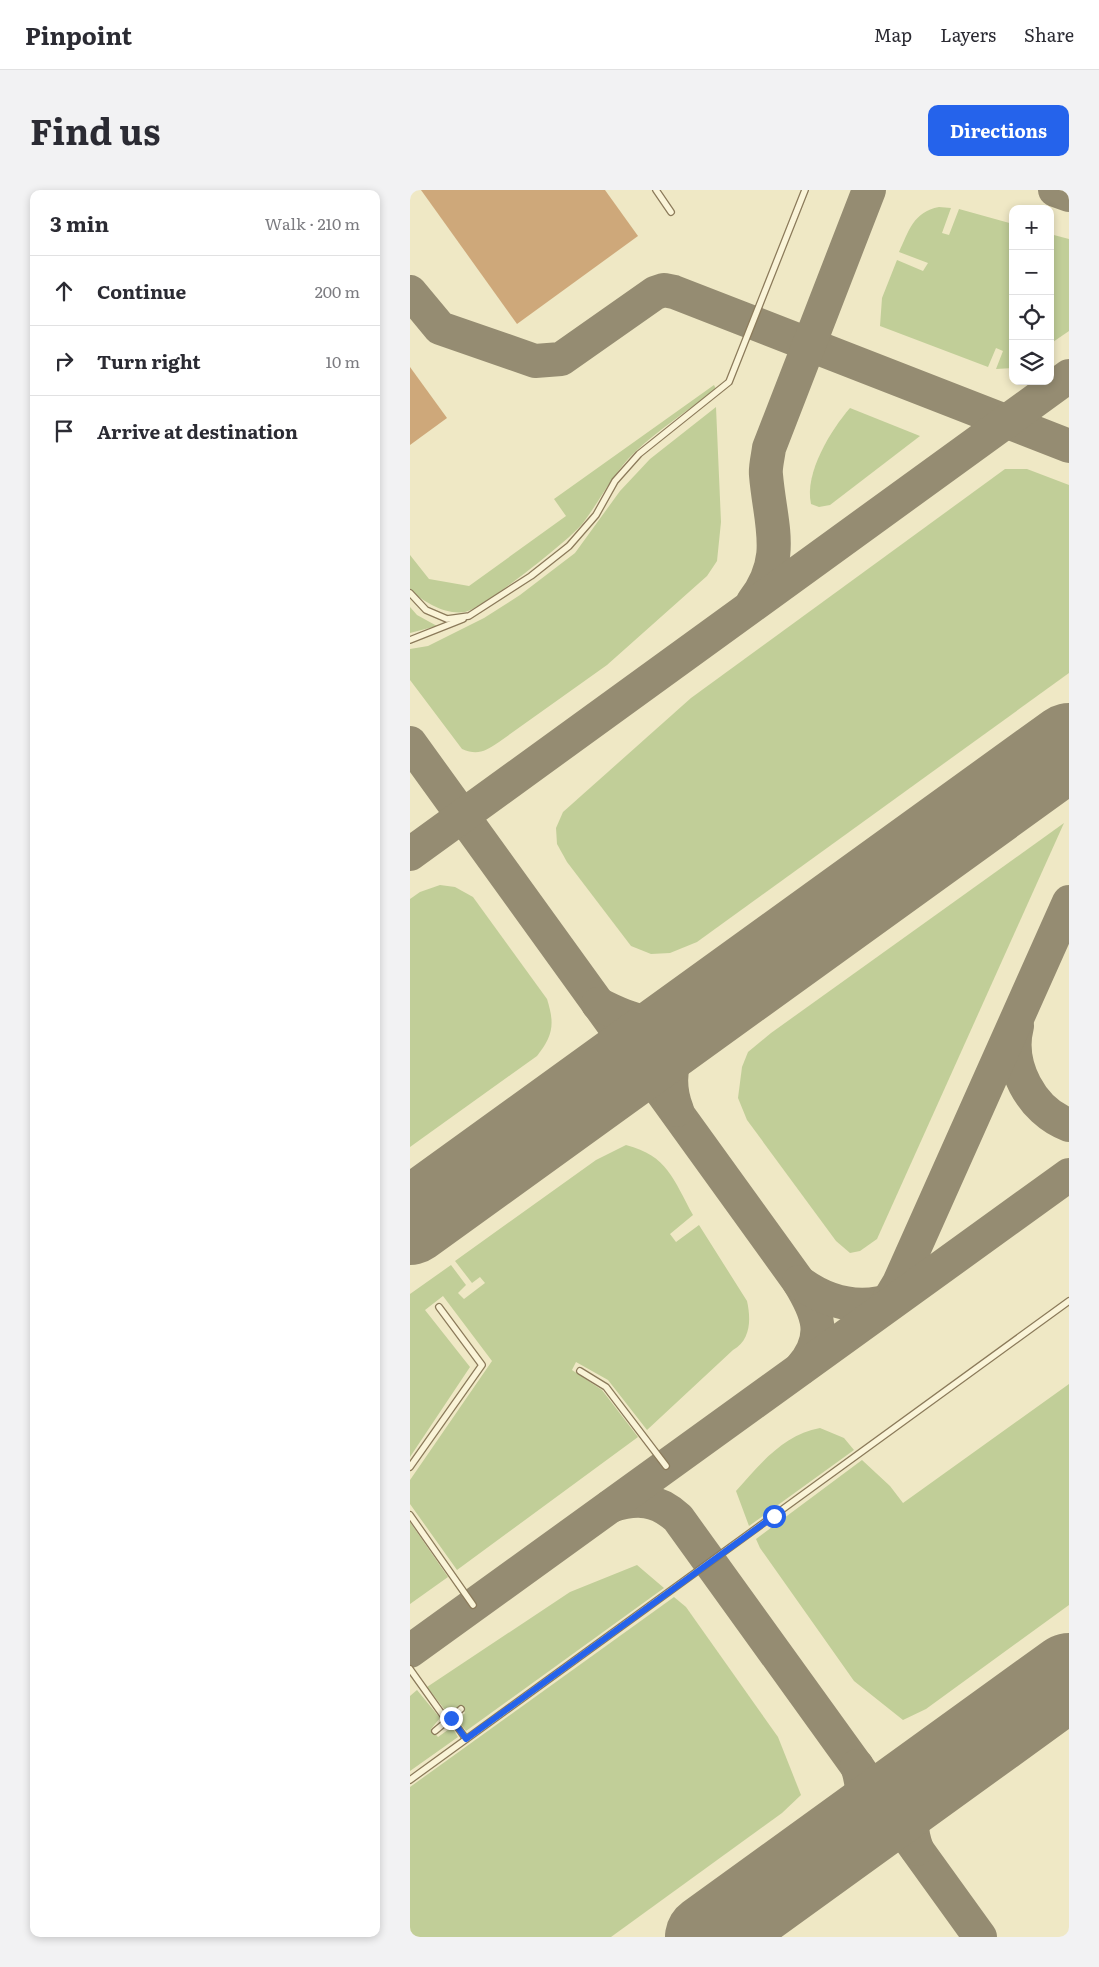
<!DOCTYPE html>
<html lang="en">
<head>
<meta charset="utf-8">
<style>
  :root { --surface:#fff; --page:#f2f2f3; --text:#2b2b33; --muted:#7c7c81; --line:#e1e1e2; --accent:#2563eb }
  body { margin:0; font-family:Literata,serif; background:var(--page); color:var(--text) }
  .controls { position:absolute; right:15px; top:15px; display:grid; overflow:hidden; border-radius:10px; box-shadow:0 2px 8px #0003 }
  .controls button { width:45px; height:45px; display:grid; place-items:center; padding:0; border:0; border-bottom:1px solid var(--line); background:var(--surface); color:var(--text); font:25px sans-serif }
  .stop { position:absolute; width:15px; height:15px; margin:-11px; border:4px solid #2563eb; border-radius:50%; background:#fff }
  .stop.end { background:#2563eb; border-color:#fff; box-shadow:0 1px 5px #0008 }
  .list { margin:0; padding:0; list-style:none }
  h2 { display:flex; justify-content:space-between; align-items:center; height:65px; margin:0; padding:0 20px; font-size:21px }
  h2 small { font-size:16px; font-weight:400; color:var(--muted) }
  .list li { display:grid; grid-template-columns:32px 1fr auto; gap:15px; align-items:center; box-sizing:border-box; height:70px; padding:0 20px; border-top:1px solid var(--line) }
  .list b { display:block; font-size:19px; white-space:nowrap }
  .list em { font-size:16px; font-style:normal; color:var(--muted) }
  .icon { flex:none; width:28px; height:28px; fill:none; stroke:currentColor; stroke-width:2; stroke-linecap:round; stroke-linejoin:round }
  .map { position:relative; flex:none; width:659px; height:1747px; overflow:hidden; border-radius:10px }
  header { display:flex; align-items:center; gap:30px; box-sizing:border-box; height:70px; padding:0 25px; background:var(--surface); border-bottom:1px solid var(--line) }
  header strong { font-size:24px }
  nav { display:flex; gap:28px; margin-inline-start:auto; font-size:18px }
  .intro { display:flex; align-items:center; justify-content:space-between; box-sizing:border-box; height:120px; padding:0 30px }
  h1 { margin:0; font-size:35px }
  .button { padding:12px 22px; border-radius:10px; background:var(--accent); color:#fff; font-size:18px; font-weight:700 }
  main { display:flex; gap:30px; padding:0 30px }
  aside { flex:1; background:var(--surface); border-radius:10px; box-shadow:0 2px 8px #0003 }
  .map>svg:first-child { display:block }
</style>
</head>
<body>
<header>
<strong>Pinpoint</strong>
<nav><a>Map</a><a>Layers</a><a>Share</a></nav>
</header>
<div class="intro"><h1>Find us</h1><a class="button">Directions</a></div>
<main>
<aside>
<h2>3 min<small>Walk · 210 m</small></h2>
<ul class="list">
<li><svg class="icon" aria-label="ahead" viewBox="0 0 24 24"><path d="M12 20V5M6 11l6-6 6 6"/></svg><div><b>Continue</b></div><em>200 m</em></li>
<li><svg class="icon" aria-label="right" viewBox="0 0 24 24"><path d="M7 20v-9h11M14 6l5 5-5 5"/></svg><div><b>Turn right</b></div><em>10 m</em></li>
<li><svg class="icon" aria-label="arrive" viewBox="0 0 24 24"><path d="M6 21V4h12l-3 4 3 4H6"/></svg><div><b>Arrive at destination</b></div></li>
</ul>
</aside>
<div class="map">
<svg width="659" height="1747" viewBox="0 0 659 1747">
  <rect width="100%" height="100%" fill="#efe8c5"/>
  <g fill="#c1ce98">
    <path d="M529 17 541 18 532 43 539 45 549 19 603 34V178L586 179 593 161 586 158 578 177 470 136 472 108 487 70 513 81 518 73 489 62C499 41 503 22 529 17Z"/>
    <polygon points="640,44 659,49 659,141 640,154"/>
    <path d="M304 195 306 199C279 220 249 239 225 262 203 283 191 309 173 333 161 349 72 419 55 422 35 425 14 412 0 400V365L19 389 59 396 156 326 144 309Z"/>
    <path d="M306 217 311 332 307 371 297 386 197 475 89 552C75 561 68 566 52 559L0 490V459L18 456 74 428 110 405 165 363 210 301 240 269Z"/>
    <path d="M440 218 510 246 420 315 409 317 401 314C394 283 421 240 440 218Z"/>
    <polygon points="595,279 617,279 659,295 659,483 287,752 260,763 241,764 221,756 157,672 147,654 146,638 153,622 281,508"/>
    <polygon points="0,417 7,425 27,436 0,443"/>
    <polygon points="654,633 467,1049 450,1061 440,1063 426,1051 337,930 328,908 332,877 338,862 361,843"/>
    <path d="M30 695 45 697 63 707 137 809C145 834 143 846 127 866L0 957V709L10 702Z"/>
    <path d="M216 955C258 966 263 989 283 1025L260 1044 266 1052 289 1035 337 1111C341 1129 341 1150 323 1160L237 1240 198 1190 166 1172 162 1180 192 1200 228 1247 47 1380 0 1314V1290L82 1171 33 1106 15 1120 60 1177 0 1267V1104L41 1075 56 1095 48 1103 54 1109 75 1093 70 1087 62 1093 45 1071 186 970Z"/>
    <polygon points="659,1194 659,1415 516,1519 493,1530 444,1491 350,1358 346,1349 452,1270 480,1296 493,1313"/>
    <path d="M410 1238 434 1248 444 1260 339 1336 326 1301C349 1275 374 1244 410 1238Z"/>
    <polygon points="0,1332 38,1387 0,1414"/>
    <polygon points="227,1375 254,1398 56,1541 47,1529 55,1523 51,1517 39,1525 17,1497 160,1402"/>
    <polygon points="264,1407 276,1417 368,1547 391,1605 372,1623 201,1747 0,1747 0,1597"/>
    <polygon points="7,1500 30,1528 21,1539 28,1547 42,1537 48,1547 0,1581 0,1506"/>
  </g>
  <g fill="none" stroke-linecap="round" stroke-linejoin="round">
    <g stroke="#958c72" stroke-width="34">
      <polyline points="645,0 659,5"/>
      <polyline points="0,102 30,138 125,171 151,169 245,103 254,100 264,102 659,256"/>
      <path d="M343 412C377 368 360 334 356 285 355 277 358 267 359 258L459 0"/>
      <path d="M0 553 389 1092C408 1123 418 1147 391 1178"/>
      <polyline points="0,664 659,186"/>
      <path d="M188 814C227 834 241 837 284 827"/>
      <path d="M607 836C597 875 621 921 659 935"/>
      <path d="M267 920C253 885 266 857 284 827"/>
      <path d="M389 1092C417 1113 450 1121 485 1109"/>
      <polyline points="477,1113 489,1093 659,712"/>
      <path d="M201 1316C227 1307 247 1309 268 1328L570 1747"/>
      <polyline points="0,1461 659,985"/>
      <path d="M429 1652C450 1629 458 1607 447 1576"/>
      <path d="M507 1659C495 1627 505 1605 527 1582"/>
    </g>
    <g stroke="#958c72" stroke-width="86">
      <polyline points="0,1032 659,556"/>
      <polyline points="298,1747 659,1486"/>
    </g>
  </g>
  <g fill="#cea87a">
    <polygon points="11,0 195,0 228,46 107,134"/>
    <polygon points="0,177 37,228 0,255"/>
  </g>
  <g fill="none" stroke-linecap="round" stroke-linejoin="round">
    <g stroke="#8b7a5a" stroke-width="8">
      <g id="lane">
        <polyline points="246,0 261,22"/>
        <polyline points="0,403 16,420 37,429 59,426 121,386 159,356 186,325 205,291 229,264 319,192 395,0"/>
        <polyline points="0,450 53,429"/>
        <polyline points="170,1181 196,1197 256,1276"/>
        <polyline points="0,1277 72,1175 29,1117"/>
        <polyline points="0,1325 63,1415"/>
        <polyline points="0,1479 37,1531 41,1528 56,1549"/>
        <polyline points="41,1528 51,1519"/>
        <polyline points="25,1541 37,1531"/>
        <polyline points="0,1590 659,1111"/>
      </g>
    </g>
    <use href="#lane" stroke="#faf4d8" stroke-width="5.5"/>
  </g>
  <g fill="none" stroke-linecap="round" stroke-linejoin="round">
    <polyline stroke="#2563eb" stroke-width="6" points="41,1528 56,1549 364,1326"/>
  </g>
</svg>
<div class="controls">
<button>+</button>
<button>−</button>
<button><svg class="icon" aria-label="locate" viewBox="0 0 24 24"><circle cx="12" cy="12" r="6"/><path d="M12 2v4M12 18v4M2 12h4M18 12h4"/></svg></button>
<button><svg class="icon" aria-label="layers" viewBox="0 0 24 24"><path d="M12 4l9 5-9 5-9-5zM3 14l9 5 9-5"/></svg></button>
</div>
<div class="stop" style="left:364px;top:1326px"></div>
<div class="stop end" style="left:41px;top:1528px"></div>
</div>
</main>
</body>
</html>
